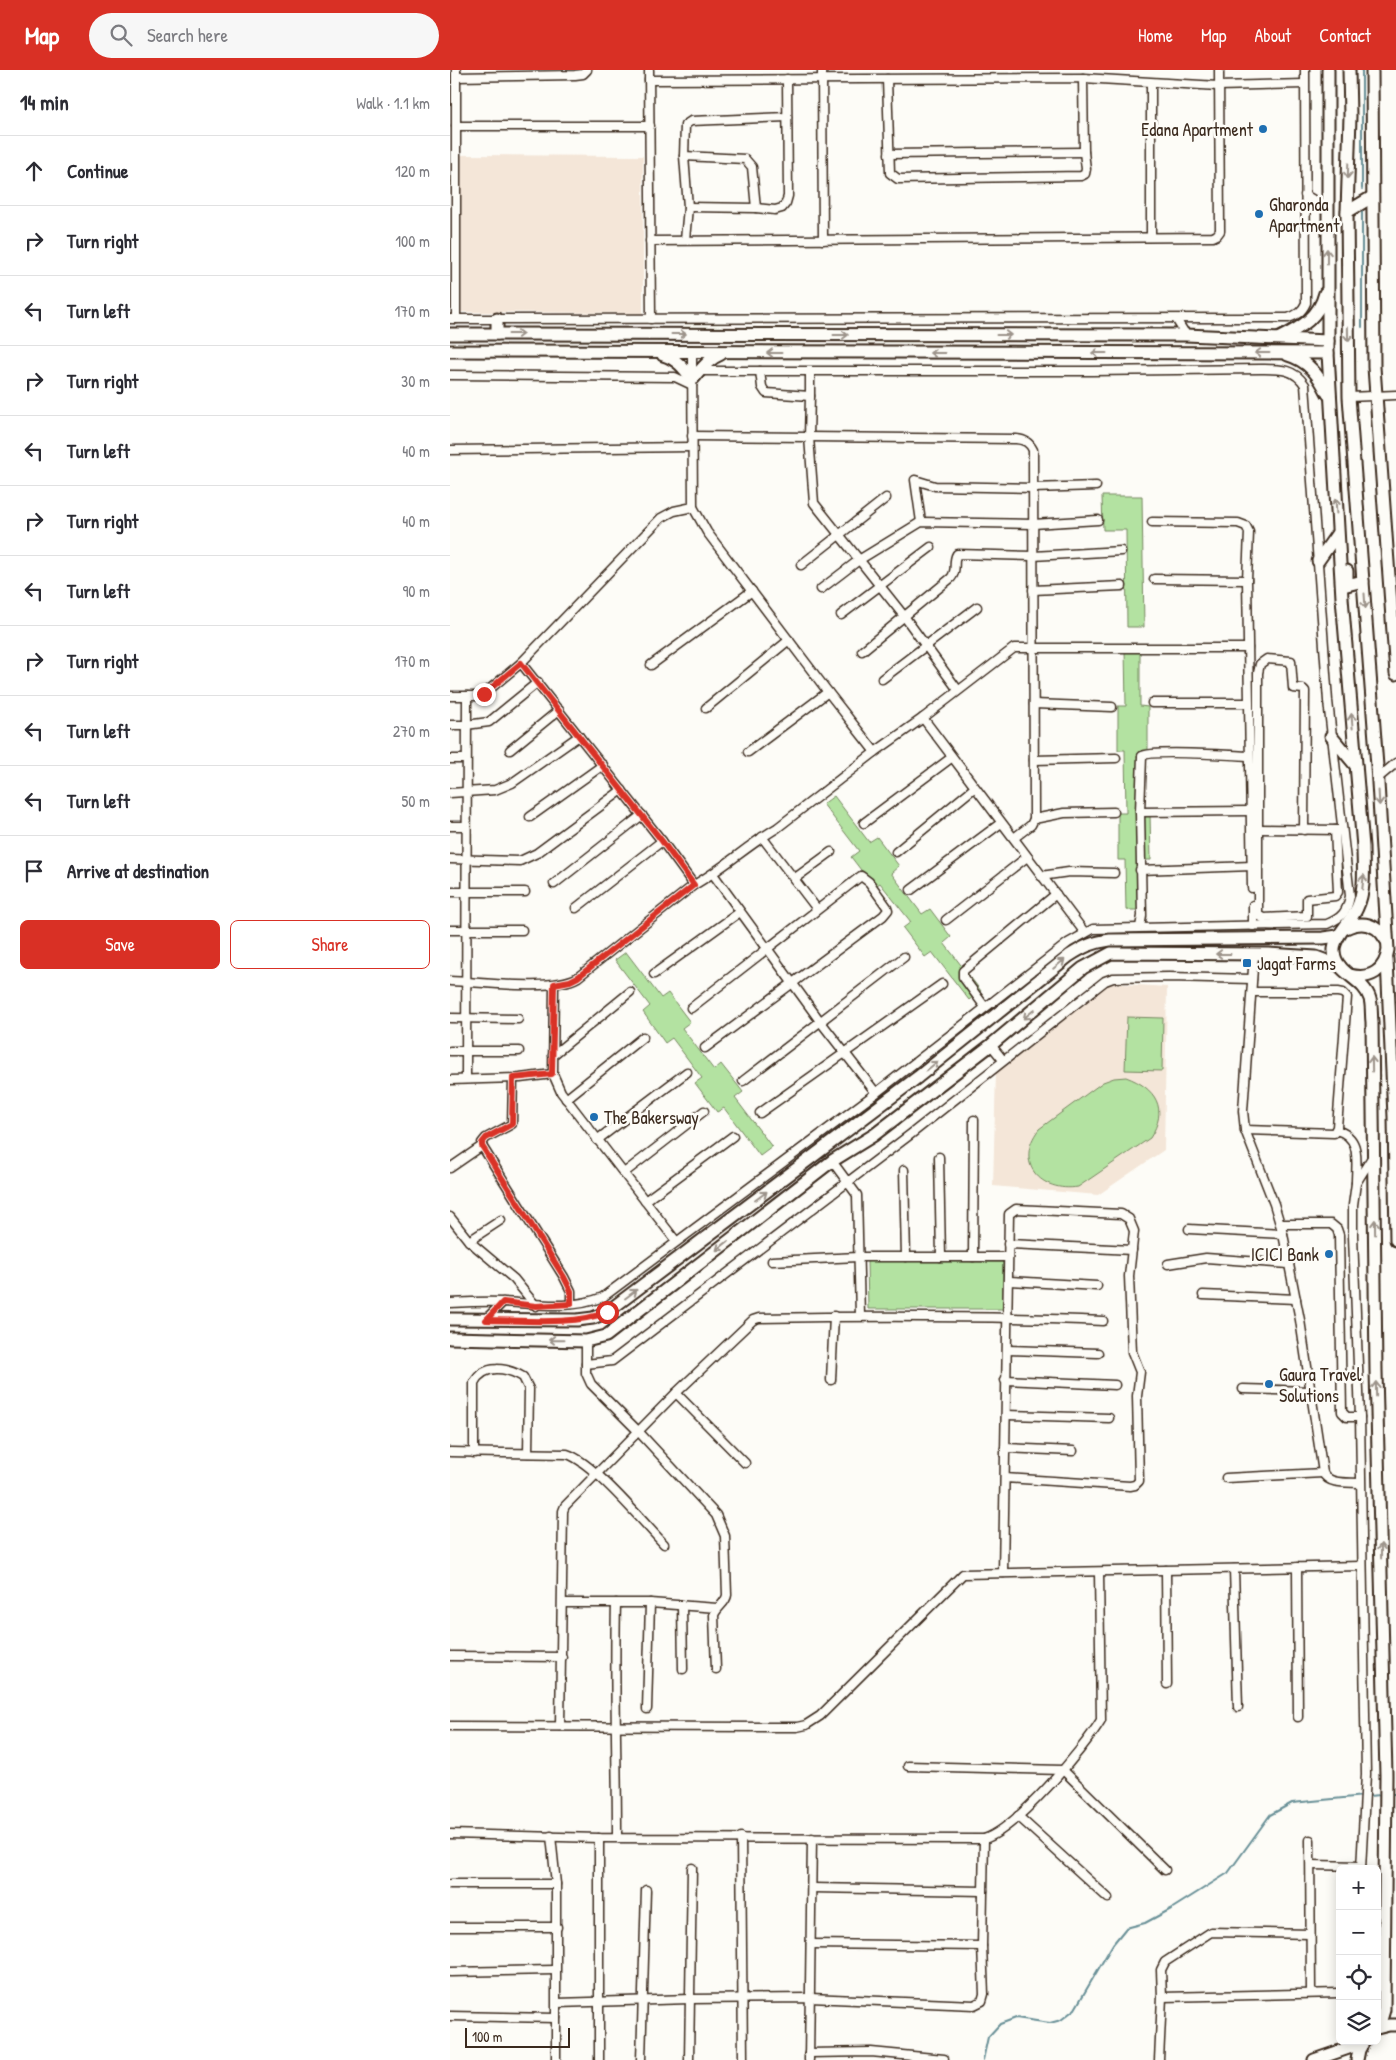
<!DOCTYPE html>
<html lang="en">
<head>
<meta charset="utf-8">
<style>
  :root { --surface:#fff; --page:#f7f7f7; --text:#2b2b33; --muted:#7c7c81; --line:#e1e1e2; --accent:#d93025 }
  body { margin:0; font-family:"Patrick Hand",sans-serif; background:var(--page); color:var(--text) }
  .controls { position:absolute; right:15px; bottom:15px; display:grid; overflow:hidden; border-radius:8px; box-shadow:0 2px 12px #0003 }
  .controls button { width:45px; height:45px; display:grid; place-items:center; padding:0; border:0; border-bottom:1px solid var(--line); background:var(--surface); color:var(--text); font:25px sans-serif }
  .scale { position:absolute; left:15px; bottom:12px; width:105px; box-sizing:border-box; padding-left:5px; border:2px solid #3b2a1e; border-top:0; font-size:14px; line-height:18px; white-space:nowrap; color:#3b2a1e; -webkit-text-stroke:4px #fdfcf7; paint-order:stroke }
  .stop { position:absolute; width:15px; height:15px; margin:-11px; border:4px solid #d93025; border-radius:50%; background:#fff }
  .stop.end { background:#d93025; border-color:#fff; box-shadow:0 1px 5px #0008 }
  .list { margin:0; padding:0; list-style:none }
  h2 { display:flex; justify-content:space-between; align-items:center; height:65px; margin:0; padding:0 20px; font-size:21px }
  h2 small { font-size:16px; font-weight:400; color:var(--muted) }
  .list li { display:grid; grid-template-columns:32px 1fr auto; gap:15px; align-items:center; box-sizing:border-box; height:70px; padding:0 20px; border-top:1px solid var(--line) }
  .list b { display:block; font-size:19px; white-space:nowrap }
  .list em { font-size:16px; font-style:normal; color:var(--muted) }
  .actions { display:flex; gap:10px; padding:15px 20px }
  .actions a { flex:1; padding:11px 0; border:1px solid var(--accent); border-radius:8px; text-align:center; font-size:18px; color:var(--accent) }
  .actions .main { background:var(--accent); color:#fff }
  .icon { flex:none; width:28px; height:28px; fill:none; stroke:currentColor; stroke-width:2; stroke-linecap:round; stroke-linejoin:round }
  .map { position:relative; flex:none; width:946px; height:1990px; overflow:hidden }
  header { display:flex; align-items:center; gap:30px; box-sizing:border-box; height:70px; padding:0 25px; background:var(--accent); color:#fff }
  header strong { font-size:24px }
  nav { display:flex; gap:28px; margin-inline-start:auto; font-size:18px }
  .search { width:350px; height:45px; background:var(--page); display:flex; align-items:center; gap:12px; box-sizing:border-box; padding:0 18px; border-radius:28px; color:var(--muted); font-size:19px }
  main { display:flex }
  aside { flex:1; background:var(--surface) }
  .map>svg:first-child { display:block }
</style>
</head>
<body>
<header>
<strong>Map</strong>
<div class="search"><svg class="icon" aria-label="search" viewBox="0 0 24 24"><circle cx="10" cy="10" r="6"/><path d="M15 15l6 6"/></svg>Search here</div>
<nav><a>Home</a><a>Map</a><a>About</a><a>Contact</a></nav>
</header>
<main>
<aside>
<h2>14 min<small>Walk · 1.1 km</small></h2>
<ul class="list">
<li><svg class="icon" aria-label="ahead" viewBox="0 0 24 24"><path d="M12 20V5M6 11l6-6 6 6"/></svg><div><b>Continue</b></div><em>120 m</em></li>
<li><svg class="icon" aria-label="right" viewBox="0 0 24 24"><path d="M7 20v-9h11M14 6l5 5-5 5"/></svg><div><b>Turn right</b></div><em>100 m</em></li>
<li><svg class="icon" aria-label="left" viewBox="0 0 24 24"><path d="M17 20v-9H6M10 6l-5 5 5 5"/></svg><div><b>Turn left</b></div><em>170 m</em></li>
<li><svg class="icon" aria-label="right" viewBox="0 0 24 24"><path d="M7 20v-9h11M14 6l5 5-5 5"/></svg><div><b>Turn right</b></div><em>30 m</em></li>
<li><svg class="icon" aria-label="left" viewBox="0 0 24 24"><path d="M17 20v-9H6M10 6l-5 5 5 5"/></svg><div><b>Turn left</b></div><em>40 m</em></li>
<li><svg class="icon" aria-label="right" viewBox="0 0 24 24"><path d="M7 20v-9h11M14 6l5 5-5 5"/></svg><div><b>Turn right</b></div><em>40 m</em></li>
<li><svg class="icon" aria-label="left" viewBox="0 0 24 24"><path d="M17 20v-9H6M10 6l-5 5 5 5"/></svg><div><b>Turn left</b></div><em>90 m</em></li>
<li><svg class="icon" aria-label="right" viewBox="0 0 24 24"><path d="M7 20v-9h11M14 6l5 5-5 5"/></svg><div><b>Turn right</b></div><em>170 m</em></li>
<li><svg class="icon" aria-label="left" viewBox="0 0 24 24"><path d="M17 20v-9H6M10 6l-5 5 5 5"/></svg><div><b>Turn left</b></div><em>270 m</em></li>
<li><svg class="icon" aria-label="left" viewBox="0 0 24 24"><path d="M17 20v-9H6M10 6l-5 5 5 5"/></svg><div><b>Turn left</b></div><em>50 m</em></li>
<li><svg class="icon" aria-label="arrive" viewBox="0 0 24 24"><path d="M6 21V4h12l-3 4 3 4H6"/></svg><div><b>Arrive at destination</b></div></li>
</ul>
<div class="actions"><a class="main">Save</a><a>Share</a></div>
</aside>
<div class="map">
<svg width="946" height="1990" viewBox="0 0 946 1990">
  <rect width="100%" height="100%" fill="#fdfcf7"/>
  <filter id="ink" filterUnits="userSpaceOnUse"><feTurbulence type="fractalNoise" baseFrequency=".02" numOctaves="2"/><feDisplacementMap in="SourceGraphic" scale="10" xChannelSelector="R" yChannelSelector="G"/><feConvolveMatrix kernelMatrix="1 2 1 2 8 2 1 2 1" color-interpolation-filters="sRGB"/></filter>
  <g filter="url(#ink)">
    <g fill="#f4e6d8">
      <polygon points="11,85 193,86 193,243 11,242"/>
      <polygon points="657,913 717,917 714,1080 648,1125 543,1116 546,1001"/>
    </g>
    <g fill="#b3e2a1" stroke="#778660">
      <polygon points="652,426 692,426 694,557 677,557 676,460 653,460"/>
      <polygon points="675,580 690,580 690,636 698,637 698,680 691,681 692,744 700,744 701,790 693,790 694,840 676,840 675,790 668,790 668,743 676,743 675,680 668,680 668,636 676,636"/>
      <polygon points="384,726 419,772 427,767 449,796 441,803 472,844 480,839 501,867 494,873 531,921 519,930 482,882 475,887 453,858 461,852 430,813 424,817 401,787 409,781 373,734"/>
      <polygon points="176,882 211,928 218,923 240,952 232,958 264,1000 271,994 293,1022 285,1028 322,1077 310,1086 274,1038 267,1042 245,1013 252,1008 222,968 215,973 193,942 200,936 165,890"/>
      <polygon points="677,947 713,948 712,1001 675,1000"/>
      <path d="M676 1007C706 1018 719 1039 700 1068L628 1117C591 1123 563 1093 589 1059L653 1012 664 1008Z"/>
      <polygon points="417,1191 553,1192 553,1239 418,1239"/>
    </g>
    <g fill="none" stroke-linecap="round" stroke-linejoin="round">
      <g stroke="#699097" stroke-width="2">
        <polyline points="912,0 912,119"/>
        <polyline points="912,137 912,257"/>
        <polyline points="941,1724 946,1724"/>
        <polyline points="918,1726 931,1725"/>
        <polyline points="533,1990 538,1967 550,1954 566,1948 600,1953 611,1950 625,1939 663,1874 676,1858 695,1853 721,1839 778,1803 820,1745 842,1733 914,1726"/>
      </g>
      <g stroke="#3b2a1e" stroke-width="11">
        <g id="street">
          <polyline points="6,0 6,249"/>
          <polyline points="199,0 201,249"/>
          <polyline points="372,0 373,170"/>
          <polyline points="6,7 125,5 133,4 137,0"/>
          <polyline points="437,9 440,103 448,109 631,106 635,104 636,99 634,82 633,8"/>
          <polyline points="199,10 633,8 768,16 854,14"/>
          <polyline points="701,13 701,167"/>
          <polyline points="6,56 200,56"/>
          <polyline points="439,84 634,82"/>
          <polyline points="234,86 295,89 302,97 306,138"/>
          <polyline points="855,125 877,138"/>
          <polyline points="238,137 306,138 325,140 332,138 336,133 338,126 337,9"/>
          <polyline points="235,170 238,137 234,86 235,55 241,51 337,47"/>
          <polyline points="200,171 763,167 767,165 770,161 769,0"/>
          <path d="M0 249 838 248C847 245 852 242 856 233L855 0"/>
          <polyline points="726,249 736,265"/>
          <polyline points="242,283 243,437 257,462 378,622 425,682"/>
          <polyline points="310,301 312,317 316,323 360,326 359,367 364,433 454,546 508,620"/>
          <polyline points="360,302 360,326"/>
          <polyline points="0,305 225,307 242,315"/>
          <polyline points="899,327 946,325"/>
          <path d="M242 366 566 369C575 370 579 372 583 380L584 749 581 755 564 768"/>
          <polyline points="0,380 242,377"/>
          <polyline points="471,452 465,410 485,416 583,418 646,416"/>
          <polyline points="702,452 788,453 796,456 799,462 797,510 802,818"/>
          <polyline points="351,495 436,428"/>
          <polyline points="704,509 797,510"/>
          <polyline points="371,519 409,490 471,452 583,454 648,450"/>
          <polyline points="583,520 672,516"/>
          <polyline points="391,545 481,477"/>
          <path d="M412 581 501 508C508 500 502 492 507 484L583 486 671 481"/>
          <polyline points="71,593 212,771 244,815"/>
          <polyline points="201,595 302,521"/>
          <polyline points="432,609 527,537"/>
          <polyline points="0,626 28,626 34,624 71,593 211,448 224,441 243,437"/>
          <polyline points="702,633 798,633"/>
          <polyline points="584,634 662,637"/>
          <polyline points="256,638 339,570"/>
          <polyline points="473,648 635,863"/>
          <polyline points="0,655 16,655 39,652 88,612"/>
          <polyline points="60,680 109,640"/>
          <polyline points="298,682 378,622"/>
          <polyline points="0,689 16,689"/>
          <polyline points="584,690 666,688"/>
          <polyline points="928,708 946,693"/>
          <polyline points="0,723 45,720 62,713 129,666"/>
          <polyline points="690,742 800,741"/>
          <polyline points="80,747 153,695"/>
          <polyline points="584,749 614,743 664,742"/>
          <polyline points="414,753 501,688"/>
          <polyline points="0,756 16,756"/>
          <polyline points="809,759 888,760"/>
          <polyline points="854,760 855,621 853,619 843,618 841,591 817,589 810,594 808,603 808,845 813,848 857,846 857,829 885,826 888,822 885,760"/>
          <polyline points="312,767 367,839"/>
          <polyline points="446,782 524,718"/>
          <polyline points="0,789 70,791 87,783 172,720"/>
          <polyline points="690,800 802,796"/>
          <polyline points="263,804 370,951 426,1023"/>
          <polyline points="591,806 619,802 664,803"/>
          <polyline points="344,809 381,782"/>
          <polyline points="104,814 192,745"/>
          <polyline points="461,820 551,753"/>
          <polyline points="0,822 75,822"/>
          <polyline points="803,835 803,856"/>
          <polyline points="126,838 212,771"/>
          <polyline points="496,850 577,787"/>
          <path d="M690 857 692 846 690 742 692 686C701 680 782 685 799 686"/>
          <polyline points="0,860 72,860"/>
          <path d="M804 884 793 1041 795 1060 824 1134 833 1164 850 1250 873 1403C879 1415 898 1412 910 1413"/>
          <polyline points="204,904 290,842"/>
          <path d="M0 911C32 912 103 922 128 907L244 815C274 798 298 775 327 758L425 682 473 648 564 578H798"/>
          <polyline points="104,915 103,1004 111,1022 226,1171"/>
          <polyline points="535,937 513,907 513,901 606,824"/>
          <polyline points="241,938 411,806 419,812 437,837 438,840 433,846 255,978"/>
          <polyline points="0,948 68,949"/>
          <polyline points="541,975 553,990"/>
          <polyline points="0,981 69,981"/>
          <polyline points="103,985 180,922"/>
          <polyline points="16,1009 17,626"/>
          <polyline points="63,1009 62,1054 36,1068 32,1073 32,1076 114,1207 121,1221 121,1234"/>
          <polyline points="0,1010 70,1008 103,1004"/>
          <polyline points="293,1011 454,887"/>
          <polyline points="116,1029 193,967"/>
          <polyline points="310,1043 492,914"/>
          <polyline points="795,1060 884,1063 887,1057 897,927 893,923 888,922 802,922"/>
          <path d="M886 1060C912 1067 906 1091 906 1113"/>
          <polyline points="147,1070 237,1002"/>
          <polyline points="489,1087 491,1187"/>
          <polyline points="382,1091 407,1125 410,1246"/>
          <polyline points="0,1098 32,1076"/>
          <polyline points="454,1100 456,1187"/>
          <polyline points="174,1103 254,1041"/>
          <polyline points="195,1131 283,1066"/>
          <polyline points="0,1147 19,1171 64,1209 86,1236"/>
          <polyline points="831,1154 881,1154 887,1159 889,1165 892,1342 897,1347 910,1347"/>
          <polyline points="739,1159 833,1164"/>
          <polyline points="19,1171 51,1150"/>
          <polyline points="558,1174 682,1180"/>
          <polyline points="523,1187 524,1050"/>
          <polyline points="322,1191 408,1187 558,1187"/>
          <polyline points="718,1194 756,1188 839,1194"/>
          <polyline points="559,1211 647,1216"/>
          <polyline points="753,1225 846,1229"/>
          <path d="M0 1233C18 1232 36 1231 54 1232 87 1234 122 1240 153 1227L426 1023 618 873 643 859 877 854C892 848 897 842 900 826L878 631 855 315C844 298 829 299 811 299L641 301H249"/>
          <polyline points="35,1250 53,1232"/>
          <path d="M136 1271V1303L141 1314 188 1361 266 1445 275 1466 277 1525C276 1533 267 1537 264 1545L266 1599"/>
          <polyline points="558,1280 648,1283"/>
          <polyline points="136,1294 162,1291 461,1064 655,911 663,908 719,907 802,909"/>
          <polyline points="381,1310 384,1246"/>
          <polyline points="555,1310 665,1315"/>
          <polyline points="793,1319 860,1321"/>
          <polyline points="226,1323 295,1393"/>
          <polyline points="556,1345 659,1348"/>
          <polyline points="555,1378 623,1381"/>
          <path d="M0 1382 117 1384C143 1392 193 1452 214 1474"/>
          <path d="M24 1383V1313C34 1293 58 1298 73 1307L79 1319 78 1383"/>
          <polyline points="776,1408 873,1403"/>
          <polyline points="847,1497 848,1647"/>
          <polyline points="784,1499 788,1637"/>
          <polyline points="716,1500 717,1614"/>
          <path d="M553 1503C555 1383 558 1263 559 1144L566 1139 671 1144 679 1149 684 1161 679 1206 682 1282 690 1302 687 1326 689 1411 685 1415 680 1416 555 1408"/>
          <polyline points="113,1533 200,1533 267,1538"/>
          <path d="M166 1533C164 1611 167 1689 167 1767"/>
          <polyline points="232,1535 233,1599"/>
          <polyline points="0,1586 112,1587"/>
          <polyline points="197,1639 200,1533"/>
          <polyline points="0,1656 347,1657 356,1655 370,1646 513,1504 912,1496"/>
          <path d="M110 1656 113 1441 115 1436 226 1323 303 1250 309 1248C424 1246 539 1246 653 1251"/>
          <polyline points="458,1696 613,1700 715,1800"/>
          <polyline points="568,1746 658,1828"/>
          <path d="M0 1764 149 1768 534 1769C566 1759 633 1680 651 1650L649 1502"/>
          <polyline points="101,1766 106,1814 106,1990"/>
          <polyline points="291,1767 293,1990"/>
          <polyline points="149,1768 149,1990"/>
          <polyline points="860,1770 861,1923"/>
          <polyline points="861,1795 911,1796"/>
          <polyline points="911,1799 916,1704 910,1347 903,1166 903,1135 906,1113 923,1086"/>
          <polyline points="0,1814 106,1814"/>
          <polyline points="363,1818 533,1821"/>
          <polyline points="0,1857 107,1857"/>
          <polyline points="361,1874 532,1876"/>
          <polyline points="0,1902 105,1900"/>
          <polyline points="712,1927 890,1923"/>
          <polyline points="107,1933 240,1929 360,1928 524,1935 532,1931 534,1924 532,1876 534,1769"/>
          <polyline points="0,1946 106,1948"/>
          <polyline points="359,1983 421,1982 494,1989"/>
          <polyline points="191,1990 196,1820"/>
          <polyline points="239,1990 242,1798"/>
          <polyline points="359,1990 362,1768"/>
          <polyline points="709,1990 712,1927 711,1900 715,1892 761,1862 860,1864"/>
        </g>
      </g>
      <g stroke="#3b2a1e" stroke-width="15">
        <g id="secondary">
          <path d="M878 0V283L892 528 913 777C913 797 916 819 907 838 901 852 883 867 884 881 885 904 914 908 920 929 922 936 921 945 922 952L926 1301 936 1705 934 1940 929 1957"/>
          <path d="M899 0 900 46 897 142 899 327 927 696 938 880C935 901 920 910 900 905"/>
          <polyline points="922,0 924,297 946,604"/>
          <polyline points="897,142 922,127"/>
          <polyline points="47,249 47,264"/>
          <polyline points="0,264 736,265 878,271"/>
          <path d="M830 268C852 257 869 247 875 223"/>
          <polyline points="0,281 878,283"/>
          <path d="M213 285C227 289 235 299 242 310 251 300 258 289 271 284"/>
          <path d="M838 285C859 291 869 306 878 324"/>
          <polyline points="868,491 887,464"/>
          <polyline points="897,501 897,515 913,511"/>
          <polyline points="881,666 906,696"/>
          <path d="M896 858C913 850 927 854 936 870"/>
          <polyline points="937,889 944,1047 946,1170"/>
          <path d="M0 1249 127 1250 143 1248 157 1242 468 1007 619 886C633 877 643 872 660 870L873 868 888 866"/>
          <polyline points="0,1268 136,1271 156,1266 382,1091 424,1065 541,975 633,898 661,883 818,884 866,887 890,896"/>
          <polyline points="927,1958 939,1955 946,1955"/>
          <polyline points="864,1990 913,1973"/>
          <polyline points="907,1990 909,1980 914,1971"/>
        </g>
      </g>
      <use href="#street" stroke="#fdfcf7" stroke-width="8"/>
      <use href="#secondary" stroke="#fdfcf7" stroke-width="11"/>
    </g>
    <defs><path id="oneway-shaft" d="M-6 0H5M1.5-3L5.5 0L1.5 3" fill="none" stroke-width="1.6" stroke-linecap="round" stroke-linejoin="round" transform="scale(1.25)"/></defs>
    <g stroke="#9c938a">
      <use href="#oneway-shaft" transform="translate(898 101) rotate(92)"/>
      <use href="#oneway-shaft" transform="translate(877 186) rotate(-90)"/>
      <use href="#oneway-shaft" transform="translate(66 264)"/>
      <use href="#oneway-shaft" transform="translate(229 264)"/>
      <use href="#oneway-shaft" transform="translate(898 264) rotate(89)"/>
      <use href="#oneway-shaft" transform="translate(391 265)"/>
      <use href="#oneway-shaft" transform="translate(554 265)"/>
      <use href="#oneway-shaft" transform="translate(324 283) rotate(180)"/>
      <use href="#oneway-shaft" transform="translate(487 283) rotate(180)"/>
      <use href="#oneway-shaft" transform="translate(649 283) rotate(180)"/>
      <use href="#oneway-shaft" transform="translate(812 283) rotate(180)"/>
      <use href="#oneway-shaft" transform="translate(886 436) rotate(-93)"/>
      <use href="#oneway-shaft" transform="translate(915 531) rotate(86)"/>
      <use href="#oneway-shaft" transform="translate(902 651) rotate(-95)"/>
      <use href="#oneway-shaft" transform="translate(929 728) rotate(87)"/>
      <use href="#oneway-shaft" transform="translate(913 812) rotate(-84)"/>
      <use href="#oneway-shaft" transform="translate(773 884) rotate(-180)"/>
      <use href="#oneway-shaft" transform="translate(609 894) rotate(-39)"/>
      <use href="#oneway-shaft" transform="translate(579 944) rotate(140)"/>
      <use href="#oneway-shaft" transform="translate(922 994) rotate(-91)"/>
      <use href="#oneway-shaft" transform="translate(482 996) rotate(-39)"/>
      <use href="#oneway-shaft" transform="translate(311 1126) rotate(-37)"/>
      <use href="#oneway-shaft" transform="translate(925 1157) rotate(-91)"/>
      <use href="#oneway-shaft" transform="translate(272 1176) rotate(142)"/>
      <use href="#oneway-shaft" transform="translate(181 1224) rotate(-37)"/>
      <use href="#oneway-shaft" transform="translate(106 1270) rotate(-179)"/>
      <use href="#oneway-shaft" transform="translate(926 1319) rotate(-91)"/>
      <use href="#oneway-shaft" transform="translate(931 1481) rotate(-91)"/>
    </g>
  </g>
  <g fill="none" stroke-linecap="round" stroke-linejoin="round" filter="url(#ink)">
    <path stroke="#d93025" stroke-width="6" d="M34 624 71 593 212 771 244 815 128 907 120 911 104 914 102 1004 63 1008 62 1054 36 1068 32 1073V1076L114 1207 121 1221V1234L86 1236 53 1232 36 1250C71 1250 125 1256 157 1242"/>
  </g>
  <g fill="#1f6fb2" stroke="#fdfcf7" stroke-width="2">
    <circle cx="813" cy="59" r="5"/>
    <circle cx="809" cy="144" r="5"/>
    <rect x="792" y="888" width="10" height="10" rx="2.5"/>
    <circle cx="144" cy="1047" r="5"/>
    <circle cx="879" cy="1184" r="5"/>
    <circle cx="819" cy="1314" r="5"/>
  </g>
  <g text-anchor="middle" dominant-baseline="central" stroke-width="5" stroke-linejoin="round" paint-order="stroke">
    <g font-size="18" fill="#3b2a1e" stroke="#fdfcf7" text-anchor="start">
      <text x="803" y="59" text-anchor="end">Edana Apartment</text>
      <text x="819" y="134">Gharonda<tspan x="819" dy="21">Apartment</tspan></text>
      <text x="807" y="893">Jagat Farms</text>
      <text x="154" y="1047">The Bakersway</text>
      <text x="869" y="1184" text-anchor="end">ICICI Bank</text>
      <text x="829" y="1304">Gaura Travel<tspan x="829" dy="21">Solutions</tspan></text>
    </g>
  </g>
</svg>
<div class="controls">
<button>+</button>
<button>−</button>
<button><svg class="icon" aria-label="locate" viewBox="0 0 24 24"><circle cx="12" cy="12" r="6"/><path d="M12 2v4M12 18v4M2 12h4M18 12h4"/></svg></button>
<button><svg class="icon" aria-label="layers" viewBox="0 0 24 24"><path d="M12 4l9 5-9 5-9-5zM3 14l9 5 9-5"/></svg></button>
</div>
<div class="scale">100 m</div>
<div class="stop" style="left:157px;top:1242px"></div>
<div class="stop end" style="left:34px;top:624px"></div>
</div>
</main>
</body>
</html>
